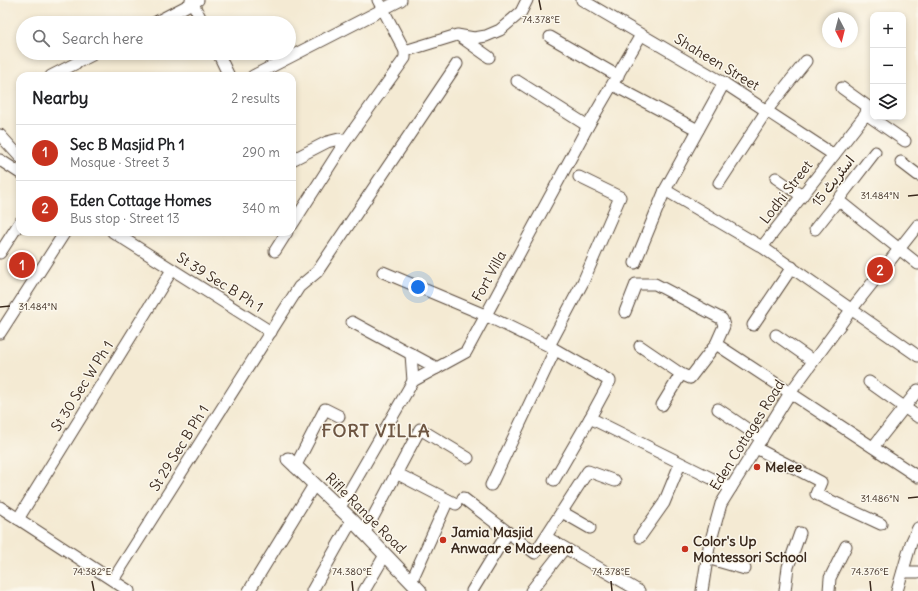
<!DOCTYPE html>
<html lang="en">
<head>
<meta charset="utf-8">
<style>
  :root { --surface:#fff; --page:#f6f6f6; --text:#202124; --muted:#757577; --line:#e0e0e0; --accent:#c8321e }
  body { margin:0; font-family:Delius,"Playpen Sans Arabic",sans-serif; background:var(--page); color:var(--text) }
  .controls { position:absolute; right:12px; top:12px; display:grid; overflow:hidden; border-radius:8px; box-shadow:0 2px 6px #0003 }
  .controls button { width:36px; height:36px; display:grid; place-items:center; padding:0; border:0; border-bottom:1px solid var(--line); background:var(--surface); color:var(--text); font:20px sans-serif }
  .compass { position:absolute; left:822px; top:12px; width:36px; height:36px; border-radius:50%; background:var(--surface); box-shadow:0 2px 6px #0003; rotate:173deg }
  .you { position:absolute; left:418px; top:287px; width:14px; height:14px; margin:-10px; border:3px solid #fff; border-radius:50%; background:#1a73e8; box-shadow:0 0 0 6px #1a73e833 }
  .badge { display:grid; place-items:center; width:26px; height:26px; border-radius:50%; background:var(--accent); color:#fff; font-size:13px; font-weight:700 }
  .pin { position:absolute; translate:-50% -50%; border:2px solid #fff; box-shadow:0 1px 4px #0006 }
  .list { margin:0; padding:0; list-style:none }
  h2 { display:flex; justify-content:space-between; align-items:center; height:52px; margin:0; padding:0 16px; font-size:17px }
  h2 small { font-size:13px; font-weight:400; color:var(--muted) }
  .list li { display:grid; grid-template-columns:26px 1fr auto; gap:12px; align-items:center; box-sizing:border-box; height:56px; padding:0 16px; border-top:1px solid var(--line) }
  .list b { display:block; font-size:15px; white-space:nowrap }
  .list p { margin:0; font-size:13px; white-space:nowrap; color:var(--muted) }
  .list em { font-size:13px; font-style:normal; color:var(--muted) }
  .icon { flex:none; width:22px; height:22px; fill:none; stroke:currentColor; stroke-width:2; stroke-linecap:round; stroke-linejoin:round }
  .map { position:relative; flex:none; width:918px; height:591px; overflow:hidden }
  .search { position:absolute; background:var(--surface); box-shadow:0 2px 6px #0003; left:16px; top:16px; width:280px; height:44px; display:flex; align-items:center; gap:10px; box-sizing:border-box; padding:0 14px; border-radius:22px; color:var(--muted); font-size:15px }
  .panel { position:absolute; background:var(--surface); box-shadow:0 2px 6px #0003; left:16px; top:72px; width:280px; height:164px; border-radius:12px }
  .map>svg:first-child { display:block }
</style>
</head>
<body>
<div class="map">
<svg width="918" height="591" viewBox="0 0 918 591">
  <rect width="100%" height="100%" fill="#fbf7ec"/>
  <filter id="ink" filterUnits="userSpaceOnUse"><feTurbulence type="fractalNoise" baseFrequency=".025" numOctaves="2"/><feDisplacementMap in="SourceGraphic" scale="8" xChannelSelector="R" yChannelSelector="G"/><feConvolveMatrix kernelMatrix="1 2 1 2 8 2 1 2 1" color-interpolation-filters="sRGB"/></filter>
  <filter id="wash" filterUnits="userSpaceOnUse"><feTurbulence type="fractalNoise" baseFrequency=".012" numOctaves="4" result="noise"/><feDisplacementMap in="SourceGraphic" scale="16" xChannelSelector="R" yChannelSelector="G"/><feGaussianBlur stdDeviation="0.9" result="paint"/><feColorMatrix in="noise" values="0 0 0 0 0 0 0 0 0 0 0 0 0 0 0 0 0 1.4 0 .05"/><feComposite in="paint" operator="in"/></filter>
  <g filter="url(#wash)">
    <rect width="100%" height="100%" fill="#f4ead3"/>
  </g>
  <g filter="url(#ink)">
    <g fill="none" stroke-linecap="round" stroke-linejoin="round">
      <g stroke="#574739" stroke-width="13">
        <g id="minor">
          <polyline points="191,0 203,23"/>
          <polyline points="582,0 724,83 834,155"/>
          <polyline points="154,23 198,0"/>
          <polyline points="461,37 489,57"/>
          <polyline points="550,37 618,76"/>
          <polyline points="405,51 457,35 474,38 486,36 500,30 521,12 527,0"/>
          <polyline points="218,53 229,76"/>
          <polyline points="51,76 96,53"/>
          <polyline points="253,76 401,0"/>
          <polyline points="517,81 588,126"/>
          <polyline points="613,85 698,130"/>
          <polyline points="842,88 867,106 866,114"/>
          <polyline points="0,135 20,157"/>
          <polyline points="0,160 20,173"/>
          <polyline points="292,160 327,142 339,139 345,142"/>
          <polyline points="901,162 918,175"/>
          <polyline points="776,178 802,196"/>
          <polyline points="719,183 767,110 806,61"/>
          <polyline points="665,190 762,247 918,356"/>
          <polyline points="838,200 918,264"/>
          <polyline points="292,225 345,142 405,58 405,51 378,0"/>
          <polyline points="815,229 838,200 875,152"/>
          <polyline points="113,232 271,332"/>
          <polyline points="762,247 866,114 905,141"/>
          <polyline points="275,251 287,232"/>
          <polyline points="0,253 20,222"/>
          <polyline points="635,263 665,190 724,83"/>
          <polyline points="383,272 485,315 549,346 610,381 590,418 731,488"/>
          <polyline points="625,312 636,284 655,284 722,319 724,326 716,344 918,477"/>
          <polyline points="352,322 437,368"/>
          <polyline points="753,325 792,267"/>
          <polyline points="0,333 65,232"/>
          <polyline points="776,335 813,361"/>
          <polyline points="549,346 583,282 620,197 579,177"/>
          <polyline points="640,346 681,374 690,378 716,344"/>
          <polyline points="411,354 413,381"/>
          <polyline points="869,382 918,417"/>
          <polyline points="662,405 681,374"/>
          <polyline points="718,409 762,439"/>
          <polyline points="873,447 918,390"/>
          <polyline points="756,448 821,482 816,494 881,524"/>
          <polyline points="295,467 325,409 339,416"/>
          <polyline points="396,473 456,504"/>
          <polyline points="554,480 590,418"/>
          <polyline points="491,485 555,350"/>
          <polyline points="463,498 535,553 588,471 615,481"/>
          <polyline points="0,507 129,591"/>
          <polyline points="339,509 413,381 466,352 588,126 641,35"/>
          <polyline points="562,512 590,528"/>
          <polyline points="18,519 172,270"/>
          <polyline points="364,534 420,429 468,458"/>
          <polyline points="546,537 639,591"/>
          <polyline points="640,537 664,503 680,464"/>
          <polyline points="707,558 745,569"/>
          <polyline points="903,572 918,572"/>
          <polyline points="113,580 299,287 317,272 457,64"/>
          <polyline points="411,582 448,500"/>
          <polyline points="249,591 314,485"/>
          <polyline points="312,591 352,520"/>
          <polyline points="364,591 385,555"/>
          <polyline points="472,591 508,532"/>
          <polyline points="531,591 564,549"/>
          <polyline points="702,591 709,547 721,504 790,393 851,310 918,225"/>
          <polyline points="785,591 788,567 800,533"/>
          <polyline points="829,591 830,578 846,546"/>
          <polyline points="897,591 911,543 918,528"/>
        </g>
      </g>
      <g stroke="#574739" stroke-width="15">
        <polyline id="tertiary" points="288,459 352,520 420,591"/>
      </g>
      <use href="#minor" stroke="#fff" stroke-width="11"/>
      <use href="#tertiary" stroke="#fff" stroke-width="13"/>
    </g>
  </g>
  <path fill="none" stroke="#3b2a1e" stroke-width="1.5" d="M539 0 541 10M908 196 918 195M0 307 10 306M908 498 918 497M92 581 94 591M352 581 353 591M611 581 612 591M870 581 871 591"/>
  <g fill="#c8321e" stroke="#fbf7ec" stroke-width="1.5">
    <circle cx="757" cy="467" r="4"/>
    <circle cx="443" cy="540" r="4"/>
    <circle cx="685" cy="549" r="4"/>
  </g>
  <g text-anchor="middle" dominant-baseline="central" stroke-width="3" stroke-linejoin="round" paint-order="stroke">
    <g font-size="14" fill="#3b2a1e" stroke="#fbf7ec">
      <text transform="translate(717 62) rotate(31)">Shaheen Street</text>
      <text transform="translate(833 181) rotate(-52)">اسٹریٹ 15</text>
      <text transform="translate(786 192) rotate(-52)">Lodhi Street</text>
      <text transform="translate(489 276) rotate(-61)">Fort Villa</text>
      <text transform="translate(220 282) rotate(32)">St 39 Sec B Ph 1</text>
      <text transform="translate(82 386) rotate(-58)">St 30 Sec W Ph 1</text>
      <text transform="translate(747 435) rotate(-58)">Eden Cottages Road</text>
      <text transform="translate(179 448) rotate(-58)">St 29 Sec B Ph 1</text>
      <text transform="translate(366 513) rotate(45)">Rifle Range Road</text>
    </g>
    <g font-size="14" font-weight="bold" fill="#3b2a1e" stroke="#fbf7ec" text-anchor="start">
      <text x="765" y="467">Melee</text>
      <text x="451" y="532">Jamia Masjid<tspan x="451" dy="16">Anwaar e Madeena</tspan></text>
      <text x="693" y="541">Color's Up<tspan x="693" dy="16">Montessori School</tspan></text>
    </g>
    <g font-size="18" font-weight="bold" letter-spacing="1" fill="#6e5642" stroke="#fbf7ec">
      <text x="376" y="430">FORT VILLA</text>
    </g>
  </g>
  <g font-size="10" text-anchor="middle" fill="#3b2a1e" stroke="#fbf7ec" stroke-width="3" stroke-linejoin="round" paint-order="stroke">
    <text x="541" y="23">74.378°E</text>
    <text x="880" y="199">31.484°N</text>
    <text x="38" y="310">31.484°N</text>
    <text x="880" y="502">31.486°N</text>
    <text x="92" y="575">74.382°E</text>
    <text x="352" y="575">74.380°E</text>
    <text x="611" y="575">74.378°E</text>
    <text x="870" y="575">74.376°E</text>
  </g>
</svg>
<div class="controls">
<button>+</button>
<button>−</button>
<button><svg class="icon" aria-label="layers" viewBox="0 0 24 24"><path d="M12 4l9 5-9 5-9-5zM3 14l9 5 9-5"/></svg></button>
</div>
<svg class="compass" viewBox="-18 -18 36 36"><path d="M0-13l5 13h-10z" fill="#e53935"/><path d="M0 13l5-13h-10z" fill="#757577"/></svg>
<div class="you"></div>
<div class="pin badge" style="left:22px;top:265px">1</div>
<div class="pin badge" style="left:880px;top:270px">2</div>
<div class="search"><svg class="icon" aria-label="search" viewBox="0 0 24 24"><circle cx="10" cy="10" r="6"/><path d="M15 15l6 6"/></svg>Search here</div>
<section class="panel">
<h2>Nearby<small>2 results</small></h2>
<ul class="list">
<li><span class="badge">1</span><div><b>Sec B Masjid Ph 1</b><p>Mosque · Street 3</p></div><em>290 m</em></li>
<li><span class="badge">2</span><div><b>Eden Cottage Homes</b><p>Bus stop · Street 13</p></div><em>340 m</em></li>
</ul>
</section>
</div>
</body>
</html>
